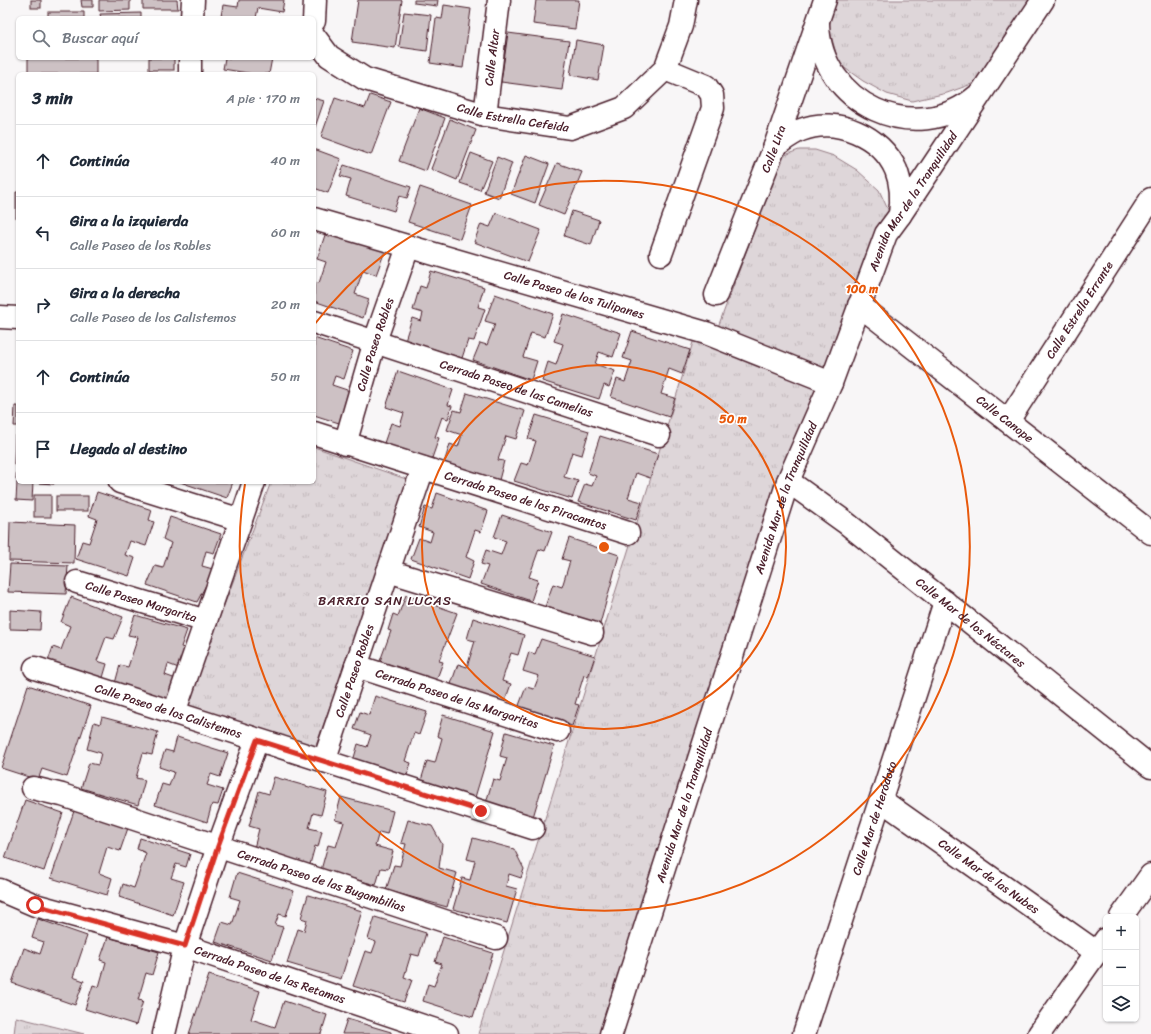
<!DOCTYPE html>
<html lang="es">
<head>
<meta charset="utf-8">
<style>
  :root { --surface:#fff; --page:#f6f6f7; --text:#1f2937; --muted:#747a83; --line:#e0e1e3 }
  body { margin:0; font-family:Sriracha,sans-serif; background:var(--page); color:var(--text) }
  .controls { position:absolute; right:12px; bottom:12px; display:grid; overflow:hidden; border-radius:6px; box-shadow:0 1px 3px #0004 }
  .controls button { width:36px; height:36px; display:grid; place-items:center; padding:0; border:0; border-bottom:1px solid var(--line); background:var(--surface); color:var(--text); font:20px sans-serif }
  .stop { position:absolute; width:12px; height:12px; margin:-9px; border:3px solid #d93025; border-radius:50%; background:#fff }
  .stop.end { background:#d93025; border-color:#fff; box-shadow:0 1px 4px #0008 }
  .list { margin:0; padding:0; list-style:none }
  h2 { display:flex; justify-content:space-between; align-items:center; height:52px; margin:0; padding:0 16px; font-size:17px }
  h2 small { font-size:13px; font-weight:400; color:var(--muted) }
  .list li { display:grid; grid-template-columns:26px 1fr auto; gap:12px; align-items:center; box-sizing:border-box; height:72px; padding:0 16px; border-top:1px solid var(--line) }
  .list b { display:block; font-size:15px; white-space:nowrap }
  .list p { margin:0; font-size:13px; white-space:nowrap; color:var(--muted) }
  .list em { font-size:13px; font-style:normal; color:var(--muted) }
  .icon { flex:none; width:22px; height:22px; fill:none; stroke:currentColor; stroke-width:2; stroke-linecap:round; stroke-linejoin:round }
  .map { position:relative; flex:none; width:1151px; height:1034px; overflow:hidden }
  .search { position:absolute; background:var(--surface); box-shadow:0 1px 3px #0004; left:16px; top:16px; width:300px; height:44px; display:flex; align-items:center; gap:10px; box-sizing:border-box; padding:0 14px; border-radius:6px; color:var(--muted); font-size:15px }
  .panel { position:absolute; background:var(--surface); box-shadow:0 1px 3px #0004; left:16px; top:72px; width:300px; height:412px; border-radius:6px }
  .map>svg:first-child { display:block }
</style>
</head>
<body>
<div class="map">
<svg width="1151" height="1034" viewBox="0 0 1151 1034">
  <defs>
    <pattern id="park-tufts" width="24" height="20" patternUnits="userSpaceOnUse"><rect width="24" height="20" fill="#ded6d9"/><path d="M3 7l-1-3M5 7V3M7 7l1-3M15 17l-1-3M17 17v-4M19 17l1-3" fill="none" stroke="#c0b7ba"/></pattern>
  </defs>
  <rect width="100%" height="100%" fill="#f8f6f7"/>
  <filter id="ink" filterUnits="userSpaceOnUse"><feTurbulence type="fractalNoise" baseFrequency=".025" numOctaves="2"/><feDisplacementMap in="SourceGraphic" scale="8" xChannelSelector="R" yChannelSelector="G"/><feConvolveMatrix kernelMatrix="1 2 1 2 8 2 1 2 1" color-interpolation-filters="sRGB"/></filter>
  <g filter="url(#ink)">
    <g fill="url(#park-tufts)" stroke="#947a82">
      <polygon points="834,0 1035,0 980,81 947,93 912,101 887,94 863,81 839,64 827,21"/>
      <polygon points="799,150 815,150 834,156 857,170 879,190 890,214 826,372 718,327 782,156"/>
      <polygon points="694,339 820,389 601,1034 478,1034"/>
      <polygon points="314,447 409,480 345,665 315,748 186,705 271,482 314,482"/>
      <polygon points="16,1017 84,1034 14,1034"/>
    </g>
    <g fill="#cdc1c4" stroke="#4a1f2b">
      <rect x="31" y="0" width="10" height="8"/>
      <polygon points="81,0 93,0 93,7 82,7"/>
      <polygon points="99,0 130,0 130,10 99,11"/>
      <polygon points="143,0 177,0 178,9 143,9"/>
      <polygon points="239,0 284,0 282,12 258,8 256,18 232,18 221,16 223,5 238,7"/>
      <polygon points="358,0 402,0 395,48 352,42"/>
      <polygon points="414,0 438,0 437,6 414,3"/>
      <polygon points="536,0 579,0 575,29 533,24"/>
      <polygon points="444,5 471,9 463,68 430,63 436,18 442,19"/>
      <rect x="48" y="12" width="36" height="6"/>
      <polygon points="404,12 431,15 427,51 399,47"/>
      <polygon points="141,13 141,18 101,18 100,14"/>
      <polygon points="508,33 569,41 562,90 501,82"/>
      <polygon points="576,40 604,45 598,80 570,75"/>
      <rect x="28" y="58" width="68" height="16"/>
      <rect x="149" y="58" width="25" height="12"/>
      <polygon points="225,58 272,58 269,74 254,74 223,69"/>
      <polygon points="172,73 172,74 114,74"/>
      <polygon points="370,95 391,102 371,155 321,137 335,98 365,108"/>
      <polygon points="314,98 324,101 314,130"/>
      <polygon points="419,108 445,118 426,171 399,161"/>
      <polygon points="450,119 476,130 457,180 431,169"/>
      <polygon points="314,149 341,159 328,193 314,188"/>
      <polygon points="471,153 492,161 480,190 460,183"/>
      <polygon points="526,155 549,164 535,203 511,194"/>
      <polygon points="497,157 512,163 499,198 484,192"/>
      <polygon points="557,163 582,172 564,215 539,205"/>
      <polygon points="344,165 411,187 407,198 399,196 394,211 346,196 351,179 340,176"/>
      <polygon points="420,187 472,205 460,239 408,222"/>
      <polygon points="16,192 18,192 18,217 16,218"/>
      <polygon points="572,211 599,220 591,245 564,236"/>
      <polygon points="496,213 541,230 528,262 474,242 481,224 490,227"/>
      <polygon points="326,232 385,251 376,275 363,270 355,294 369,299 363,318 314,301 314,282 319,283 326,262 317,259"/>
      <polygon points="431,271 484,287 478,307 485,309 474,341 468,340 462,358 405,340 412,318 421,321 423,313 413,310 420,286 426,288"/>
      <polygon points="495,294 553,314 545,337 531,333 523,357 537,361 531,380 473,360 480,343 487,345 495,324 485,321"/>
      <polygon points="563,314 621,333 613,357 599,352 595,364 615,371 609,387 604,385 599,399 542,381 548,362 556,365 563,344 554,341"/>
      <polygon points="632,331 690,350 682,374 669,369 661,394 675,398 669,417 611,397 617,379 625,382 632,361 623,358"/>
      <polygon points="314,338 353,351 344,379 335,376 332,385 353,392 342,424 314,415"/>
      <polygon points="398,371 453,390 448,405 452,406 448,419 442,417 435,437 439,438 431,461 383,446 391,423 400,426 404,413 386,407"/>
      <polygon points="467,393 525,411 516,439 506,436 498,460 504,461 499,480 444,463 450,444 458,447 462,435 447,430 454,410 461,412"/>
      <polygon points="15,406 18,406 18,426 14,426"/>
      <polygon points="536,415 589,431 582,455 572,452 564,477 578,481 572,499 514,481 521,463 528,465 536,441 528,439"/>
      <polygon points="15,436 18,436 18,465 14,465"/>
      <polygon points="600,436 658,454 650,478 636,473 628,498 642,502 636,520 578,502 585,484 592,486 596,476 588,473"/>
      <polygon points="17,465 18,465 18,480 16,480"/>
      <polygon points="17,482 33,482 32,501 16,500"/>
      <polygon points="38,482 54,482 54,484 38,483"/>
      <polygon points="180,482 233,482 227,498"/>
      <polygon points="97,492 152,510 149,520 154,522 146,546 130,541 125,555 135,558 129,576 76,559 82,541 89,543 97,519 89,516"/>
      <polygon points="437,493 488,511 481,532 475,530 466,557 474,561 468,579 411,559 419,538 430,542 433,532 419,527 425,507 432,509"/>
      <rect x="34" y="495" width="17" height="22"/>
      <rect x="56" y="496" width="32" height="15"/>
      <polygon points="502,515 552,532 545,551 539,549 529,577 538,580 531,601 481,584 488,566 481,564 486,550 501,555 506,541 494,537"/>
      <polygon points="170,517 221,534 214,553 206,551 202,566 220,571 216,583 206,585 197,602 147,585 155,566 163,568 171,543 163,539"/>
      <polygon points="10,522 75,525 74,563 9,561"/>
      <polygon points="569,538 619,555 600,624 545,607 553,584 562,587 570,561 562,559"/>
      <polygon points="10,564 68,566 66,594 8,592"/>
      <polygon points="406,595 457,613 439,661 443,662 436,681 380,661 391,631 388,630 393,614 398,616"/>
      <polygon points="71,597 123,617 114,639 106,637 97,661 107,664 102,681 48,661 53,647 61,650 70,626 61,622"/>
      <polygon points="10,610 41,612 40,630 10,629"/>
      <polygon points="135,615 187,630 181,647 190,650 184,670 168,664 165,675 176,679 169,703 114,687 120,665 128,667 138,637 128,635"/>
      <polygon points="473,618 524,635 518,655 511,653 502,681 511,684 504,704 450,687 458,664 467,667 475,641 467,639"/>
      <polygon points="541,639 595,656 588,677 584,675 575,704 579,705 572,726 518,708 526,687 534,689 539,676 523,671 529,652 535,654"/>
      <polygon points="28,685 91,706 67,777 42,769 38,780 1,768"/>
      <polygon points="375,696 427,712 419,735 414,733 405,761 411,763 404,784 351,768 358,744 367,747 371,735 354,729 360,712 369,715"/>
      <polygon points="443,715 495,731 473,804 419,787 427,761 435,763 442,738 437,736"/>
      <polygon points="102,717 158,732 152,755 143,753 136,778 145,780 138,805 81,788 89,763 98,765 101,753 87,749 94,722 100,724"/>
      <polygon points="506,732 554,746 531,824 485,806 493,779 500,781 507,758 500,756"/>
      <polygon points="177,737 228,753 220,777 211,774 207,785 223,790 218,805 212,804 207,822 155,805 162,784 169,786 174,772 159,767 165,750 173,752"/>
      <polygon points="274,777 327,792 321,815 313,813 309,828 322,831 318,847 315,846 309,868 253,852 259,829 249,826 259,791 269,794"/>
      <polygon points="341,797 393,811 387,834 379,832 375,846 393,851 388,869 381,868 376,885 321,870 328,845 336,847 344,822 335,820"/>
      <polygon points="25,800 63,813 44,871 5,858"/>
      <polygon points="74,811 128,828 120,851 107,847 99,873 112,878 107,895 51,878"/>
      <polygon points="408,820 432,826 442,844 439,868 457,873 447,907 386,890 394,865 400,866 406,844 401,843"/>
      <polygon points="140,838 190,854 186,867 176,864 171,878 184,882 173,915 119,897 123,884 134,888 146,853 137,849"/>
      <polygon points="473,838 514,849 524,869 521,878 509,874 506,886 517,889 507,923 453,909 462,878 470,880 475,861 467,859"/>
      <polygon points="237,873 294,891 286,916 279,914 275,925 283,927 272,960 215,942 222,922 232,925 240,900 230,897"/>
      <polygon points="308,895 362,911 341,979 287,963 298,929 304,931 307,920 301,918"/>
      <polygon points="375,917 426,933 419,956 411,954 404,977 412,980 404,1002 353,986 365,951 372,953 376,942 368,939"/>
      <polygon points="38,919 87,936 73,977 84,981 75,1005 12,983 24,948 40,954 44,942 32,938"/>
      <polygon points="108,937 159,952 152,975 146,973 138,1000 143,1001 136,1025 85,1009 93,985 99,987 106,962 100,960"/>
      <polygon points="443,937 493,953 473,1017 423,1001 428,984 434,986 442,964 435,962"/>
      <polygon points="209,975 260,991 251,1019 275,1027 284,1001 327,1015 321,1034 189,1034"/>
      <polygon points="347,1019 391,1032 391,1034 342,1034"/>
    </g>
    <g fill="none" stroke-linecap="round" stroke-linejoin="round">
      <g stroke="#4a1f2b" stroke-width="25">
        <g id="street">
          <polyline points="192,18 193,0"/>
          <polyline points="314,21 315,0"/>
          <path d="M818 24C820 103 915 149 977 96"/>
          <path id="s1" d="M314 36 329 56 365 79 485 115 570 128 624 108 665 69 681 26 686 0"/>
          <polyline points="190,74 190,58"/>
          <path id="s2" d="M485 115 499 0"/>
          <path d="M775 146C784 140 791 134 801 130 837 116 881 136 896 170 902 185 902 200 900 215"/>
          <path id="s3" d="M314 219 706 333 831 383"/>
          <polyline points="661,254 713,108 712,95 706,86 665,69"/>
          <path id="s4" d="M716 295 775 146 825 0"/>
          <path id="s5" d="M859 305 1151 533"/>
          <polyline points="0,317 18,318"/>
          <path id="s6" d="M314 322 659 435"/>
          <path id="s7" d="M1008 421 1151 199"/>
          <path id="s8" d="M314 433 628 533"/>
          <path id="s9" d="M345 444 375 341 408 247"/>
          <path id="s10" d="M788 481 845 522 1151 767"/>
          <polyline points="120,482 241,520"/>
          <polyline points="388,571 592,633"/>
          <path id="s11" d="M77 582 206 621"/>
          <path id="s12" d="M356 666 558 731"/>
          <path id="s13" d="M35 668 533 828"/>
          <polyline points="174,713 254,482"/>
          <path id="s14" d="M324 761 423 468"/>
          <path id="s15" d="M33 788 62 795 496 938"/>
          <path id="s16" d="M881 800 1096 952"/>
          <path id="s17" d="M0 890 35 905 185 946 447 1034"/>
          <polyline points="1121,917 1151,875"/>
          <polyline points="164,1034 185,946 218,847 257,740"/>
          <path id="s18" d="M611 1034 788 481 831 383 886 234 900 215 1043 0"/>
          <path id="s19" d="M804 1034 945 602"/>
          <polyline points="1039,1034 1106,939"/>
        </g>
      </g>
      <use href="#street" stroke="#fff" stroke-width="22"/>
    </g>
  </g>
  <g fill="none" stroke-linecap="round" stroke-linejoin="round" filter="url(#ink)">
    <polyline stroke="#d93025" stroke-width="5" points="35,905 185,946 218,846 257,740 481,811"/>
  </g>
  <g fill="none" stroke="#e8590c" stroke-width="2">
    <circle cx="604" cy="547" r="182"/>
    <path d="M314 325A365 365 0 1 1 245 484"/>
  </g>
  <g text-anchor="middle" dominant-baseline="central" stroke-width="3.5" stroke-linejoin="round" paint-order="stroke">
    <g font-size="12" fill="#4a1f2b" stroke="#fff">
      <text stroke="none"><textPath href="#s2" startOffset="58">Calle Altar</textPath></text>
      <text stroke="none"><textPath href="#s1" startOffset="221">Calle Estrella Cefeida</textPath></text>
      <text stroke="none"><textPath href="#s4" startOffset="157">Calle Lira</textPath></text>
      <text stroke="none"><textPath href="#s18" startOffset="888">Avenida Mar de la Tranquilidad</textPath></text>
      <text stroke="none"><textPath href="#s3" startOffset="271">Calle Paseo de los Tulipanes</textPath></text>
      <text stroke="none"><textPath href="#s7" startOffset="132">Calle Estrella Errante</textPath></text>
      <text stroke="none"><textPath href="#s9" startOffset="104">Calle Paseo Robles</textPath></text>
      <text stroke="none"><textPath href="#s6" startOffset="213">Cerrada Paseo de las Camelias</textPath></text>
      <text stroke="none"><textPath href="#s5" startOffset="185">Calle Canope</textPath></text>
      <text stroke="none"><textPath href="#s18" startOffset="564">Avenida Mar de la Tranquilidad</textPath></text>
      <text stroke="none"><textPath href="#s8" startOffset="222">Cerrada Paseo de los Piracantos</textPath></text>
      <text stroke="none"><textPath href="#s11" startOffset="67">Calle Paseo Margarita</textPath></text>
      <text stroke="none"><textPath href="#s10" startOffset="231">Calle Mar de los Néctares</textPath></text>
      <text stroke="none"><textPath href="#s14" startOffset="95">Calle Paseo Robles</textPath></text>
      <text stroke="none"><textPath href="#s12" startOffset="106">Cerrada Paseo de las Margaritas</textPath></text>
      <text stroke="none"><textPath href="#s13" startOffset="140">Calle Paseo de los Calistemos</textPath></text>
      <text stroke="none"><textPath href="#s18" startOffset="240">Avenida Mar de la Tranquilidad</textPath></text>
      <text stroke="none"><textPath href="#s19" startOffset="227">Calle Mar de Heródoto</textPath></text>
      <text stroke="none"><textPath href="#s16" startOffset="132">Calle Mar de las Nubes</textPath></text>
      <text stroke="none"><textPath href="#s15" startOffset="303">Cerrada Paseo de las Bugambilias</textPath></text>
      <text stroke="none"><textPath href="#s17" startOffset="283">Cerrada Paseo de las Retamas</textPath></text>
    </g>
    <g font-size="13" letter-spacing="1" fill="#4a1f2b" stroke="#fff">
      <text x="385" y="600">BARRIO SAN LUCAS</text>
    </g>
  </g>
  <circle cx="604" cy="547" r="6" fill="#e8590c" stroke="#fff" stroke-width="2"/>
  <g font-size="12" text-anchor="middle" font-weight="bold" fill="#e8590c" stroke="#fff" stroke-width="3.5" stroke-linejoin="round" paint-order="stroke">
    <text x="862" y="293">100 m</text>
    <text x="733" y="423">50 m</text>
  </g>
</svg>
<div class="controls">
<button>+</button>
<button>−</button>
<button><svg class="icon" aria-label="layers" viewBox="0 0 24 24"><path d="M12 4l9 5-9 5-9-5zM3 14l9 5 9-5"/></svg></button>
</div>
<div class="stop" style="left:35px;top:905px"></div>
<div class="stop end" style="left:481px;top:811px"></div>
<div class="search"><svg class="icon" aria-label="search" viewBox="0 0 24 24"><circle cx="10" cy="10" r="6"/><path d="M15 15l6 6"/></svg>Buscar aquí</div>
<section class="panel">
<h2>3 min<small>A pie · 170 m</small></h2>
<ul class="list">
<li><svg class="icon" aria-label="ahead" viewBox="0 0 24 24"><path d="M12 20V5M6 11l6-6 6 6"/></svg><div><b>Continúa</b></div><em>40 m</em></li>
<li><svg class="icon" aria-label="left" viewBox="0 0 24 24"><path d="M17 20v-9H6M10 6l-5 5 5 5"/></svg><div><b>Gira a la izquierda</b><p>Calle Paseo de los Robles</p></div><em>60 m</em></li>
<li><svg class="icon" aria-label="right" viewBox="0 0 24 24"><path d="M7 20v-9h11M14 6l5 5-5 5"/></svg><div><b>Gira a la derecha</b><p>Calle Paseo de los Calistemos</p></div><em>20 m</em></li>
<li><svg class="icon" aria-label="ahead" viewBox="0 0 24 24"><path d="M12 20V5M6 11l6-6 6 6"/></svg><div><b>Continúa</b></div><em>50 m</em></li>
<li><svg class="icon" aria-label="arrive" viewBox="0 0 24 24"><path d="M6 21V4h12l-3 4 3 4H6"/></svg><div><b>Llegada al destino</b></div></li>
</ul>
</section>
</div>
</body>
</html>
